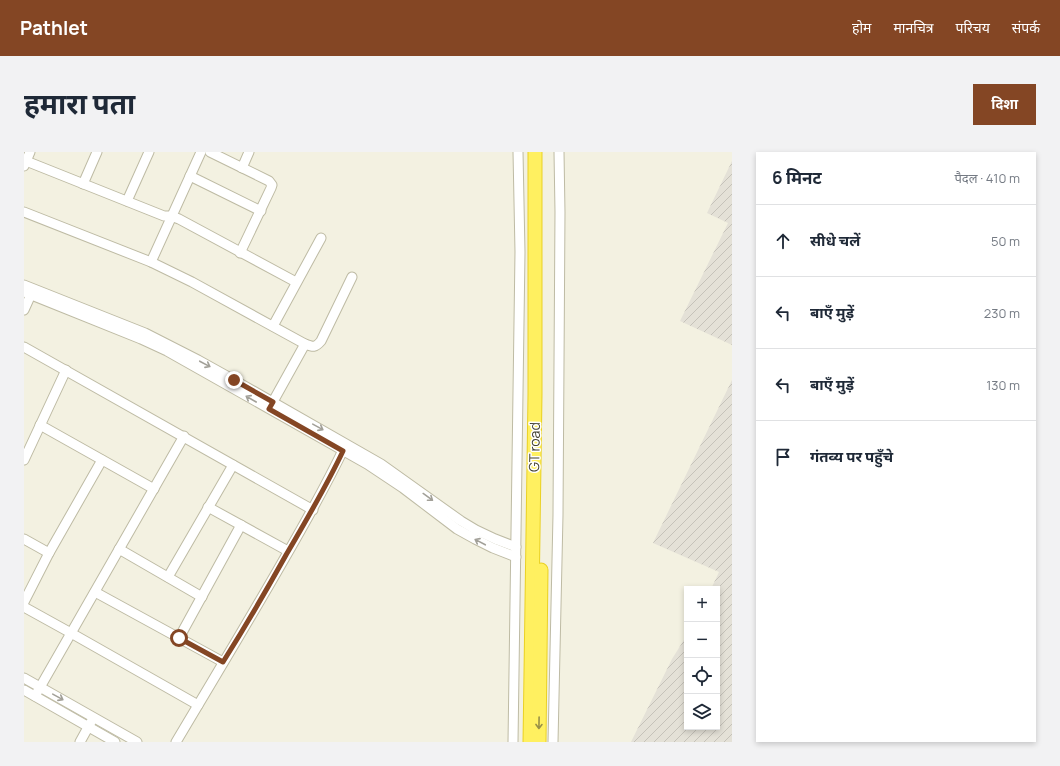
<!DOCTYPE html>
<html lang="hi">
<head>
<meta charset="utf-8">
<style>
  :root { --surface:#fff; --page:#f2f2f3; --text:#1f2937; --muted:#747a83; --line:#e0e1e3; --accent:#844624 }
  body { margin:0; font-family:Manrope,"Noto Sans Devanagari",sans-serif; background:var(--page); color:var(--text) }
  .controls { position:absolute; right:12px; bottom:12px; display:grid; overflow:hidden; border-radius:0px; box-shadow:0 2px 6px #0003 }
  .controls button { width:36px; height:36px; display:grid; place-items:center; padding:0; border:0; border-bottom:1px solid var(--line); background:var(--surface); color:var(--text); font:20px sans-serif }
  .stop { position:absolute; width:12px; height:12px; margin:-9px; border:3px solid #844624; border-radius:50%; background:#fff }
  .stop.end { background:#844624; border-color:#fff; box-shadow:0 1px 4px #0008 }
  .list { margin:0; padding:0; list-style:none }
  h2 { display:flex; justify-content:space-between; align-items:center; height:52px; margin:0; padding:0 16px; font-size:17px }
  h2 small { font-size:13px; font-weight:400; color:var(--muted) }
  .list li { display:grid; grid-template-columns:26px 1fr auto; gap:12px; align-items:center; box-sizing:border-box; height:72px; padding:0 16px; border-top:1px solid var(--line) }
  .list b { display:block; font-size:15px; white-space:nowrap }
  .list em { font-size:13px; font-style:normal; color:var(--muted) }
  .icon { flex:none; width:22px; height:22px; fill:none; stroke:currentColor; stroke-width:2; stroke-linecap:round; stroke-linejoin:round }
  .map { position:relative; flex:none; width:708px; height:590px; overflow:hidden; border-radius:0px }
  header { display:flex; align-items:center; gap:24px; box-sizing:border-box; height:56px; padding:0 20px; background:var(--accent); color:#fff }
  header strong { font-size:19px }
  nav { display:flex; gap:22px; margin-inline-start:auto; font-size:14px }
  .intro { display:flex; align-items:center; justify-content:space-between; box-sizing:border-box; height:96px; padding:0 24px }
  h1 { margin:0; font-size:28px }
  .button { padding:10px 18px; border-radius:0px; background:var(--accent); color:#fff; font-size:14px; font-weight:700 }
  main { display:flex; gap:24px; padding:0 24px }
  aside { flex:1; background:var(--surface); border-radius:0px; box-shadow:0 2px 6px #0003 }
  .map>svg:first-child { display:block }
</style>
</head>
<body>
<header>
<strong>Pathlet</strong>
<nav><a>होम</a><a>मानचित्र</a><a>परिचय</a><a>संपर्क</a></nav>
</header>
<div class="intro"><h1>हमारा पता</h1><a class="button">दिशा</a></div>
<main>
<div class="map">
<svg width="708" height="590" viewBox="0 0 708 590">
  <defs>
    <pattern id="industrial-furrows" width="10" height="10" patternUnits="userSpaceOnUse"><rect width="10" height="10" fill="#e4e1d7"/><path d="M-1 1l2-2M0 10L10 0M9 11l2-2" fill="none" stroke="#c5c2b9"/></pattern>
  </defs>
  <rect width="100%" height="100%" fill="#f3f1e1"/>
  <g fill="url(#industrial-furrows)">
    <polygon points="708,9 708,193 656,169 704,71 683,61"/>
    <polygon points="708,228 708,590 607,590 648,507 663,483 663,575 693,575 693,437 687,437 695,420 629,391"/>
  </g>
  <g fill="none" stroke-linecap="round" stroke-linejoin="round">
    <g stroke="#bebba4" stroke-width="11">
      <g id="minor">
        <polyline points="186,0 245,29 248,33 247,36 216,101"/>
        <polyline points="2,9 140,64 147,64 155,67 272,130"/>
        <polyline points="0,14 6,0"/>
        <polyline points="218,16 225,0"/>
        <polyline points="166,24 237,59"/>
        <polyline points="59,32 73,0"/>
        <polyline points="103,49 125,0"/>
        <path d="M0 60 127 110 168 130 281 192C289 195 291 196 297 189L328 125"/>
        <polyline points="127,110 177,0"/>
        <polyline points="0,133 121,181 174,208 210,228 357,312 437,369 452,378 471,387 492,395"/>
        <polyline points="0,140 117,187 143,199 343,312 379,336 433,377 451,387 469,396 492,405"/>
        <polyline points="0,158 9,138"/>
        <polyline points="249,174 297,86"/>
        <polyline points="0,195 289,358"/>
        <polyline points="246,255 281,192"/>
        <polyline points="16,273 130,337"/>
        <polyline points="0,308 42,218"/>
        <polyline points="184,355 264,399"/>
        <polyline points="0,387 25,401"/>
        <polyline points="95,397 178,445"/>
        <polyline points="144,425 209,313"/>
        <polyline points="71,440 199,510"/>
        <polyline points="0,450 25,401 78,308"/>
        <polyline points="0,455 47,481 174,553"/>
        <polyline points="155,486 217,373"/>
        <polyline points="0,526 113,590"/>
        <polyline points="0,538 91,590"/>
        <polyline points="11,544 160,284"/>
        <polyline points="56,590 67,570"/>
        <path d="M152 590C188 530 224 470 259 409 281 371 302 334 321 294"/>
        <polyline points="489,590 496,100 494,0"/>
        <polyline points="529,590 534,363 536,60 535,0"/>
      </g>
    </g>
    <g stroke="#ead124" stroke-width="15">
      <g id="highway">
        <polyline points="506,590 511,242 511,0"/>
        <polyline points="515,590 517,418"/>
      </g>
    </g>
    <use href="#minor" stroke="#fff" stroke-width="9"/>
    <use href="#highway" stroke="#fff060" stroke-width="13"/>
  </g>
  <defs><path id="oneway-shaft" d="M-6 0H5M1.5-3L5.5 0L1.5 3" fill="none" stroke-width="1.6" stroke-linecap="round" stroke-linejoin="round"/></defs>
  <g stroke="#a2a098">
    <use href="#oneway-shaft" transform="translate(181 212) rotate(28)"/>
    <use href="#oneway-shaft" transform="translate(227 247) rotate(-150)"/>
    <use href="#oneway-shaft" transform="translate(294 275) rotate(29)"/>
    <use href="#oneway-shaft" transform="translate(404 345) rotate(36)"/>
    <use href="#oneway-shaft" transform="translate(456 390) rotate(-152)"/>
    <use href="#oneway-shaft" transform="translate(34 545) rotate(29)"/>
  </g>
  <use stroke="#989047" href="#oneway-shaft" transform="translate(515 571) rotate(91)"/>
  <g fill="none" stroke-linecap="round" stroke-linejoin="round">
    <path stroke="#844624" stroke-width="5" d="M155 486 199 510C221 475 242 439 262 403 282 369 302 335 319 299L245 257 249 250 210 228"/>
  </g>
  <g text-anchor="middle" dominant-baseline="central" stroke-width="3" stroke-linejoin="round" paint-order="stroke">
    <g font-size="14" fill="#444132" stroke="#fff">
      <text transform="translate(510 295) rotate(-89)">GT road</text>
    </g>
  </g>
</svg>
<div class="controls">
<button>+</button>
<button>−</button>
<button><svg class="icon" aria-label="locate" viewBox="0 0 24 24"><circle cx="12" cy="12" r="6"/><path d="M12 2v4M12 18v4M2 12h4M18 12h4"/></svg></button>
<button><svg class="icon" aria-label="layers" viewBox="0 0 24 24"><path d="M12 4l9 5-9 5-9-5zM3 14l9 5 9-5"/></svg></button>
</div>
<div class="stop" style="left:155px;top:486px"></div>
<div class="stop end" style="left:210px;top:228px"></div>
</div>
<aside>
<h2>6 मिनट<small>पैदल · 410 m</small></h2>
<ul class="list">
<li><svg class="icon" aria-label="ahead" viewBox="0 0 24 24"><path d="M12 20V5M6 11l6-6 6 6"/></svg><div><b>सीधे चलें</b></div><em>50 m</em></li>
<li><svg class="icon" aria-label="left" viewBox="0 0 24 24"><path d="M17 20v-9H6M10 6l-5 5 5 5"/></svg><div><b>बाएँ मुड़ें</b></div><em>230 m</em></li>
<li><svg class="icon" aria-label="left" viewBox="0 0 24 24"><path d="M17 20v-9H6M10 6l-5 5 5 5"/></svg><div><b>बाएँ मुड़ें</b></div><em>130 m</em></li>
<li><svg class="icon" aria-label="arrive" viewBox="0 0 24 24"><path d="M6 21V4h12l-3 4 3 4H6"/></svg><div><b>गंतव्य पर पहुँचे</b></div></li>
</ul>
</aside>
</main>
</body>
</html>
